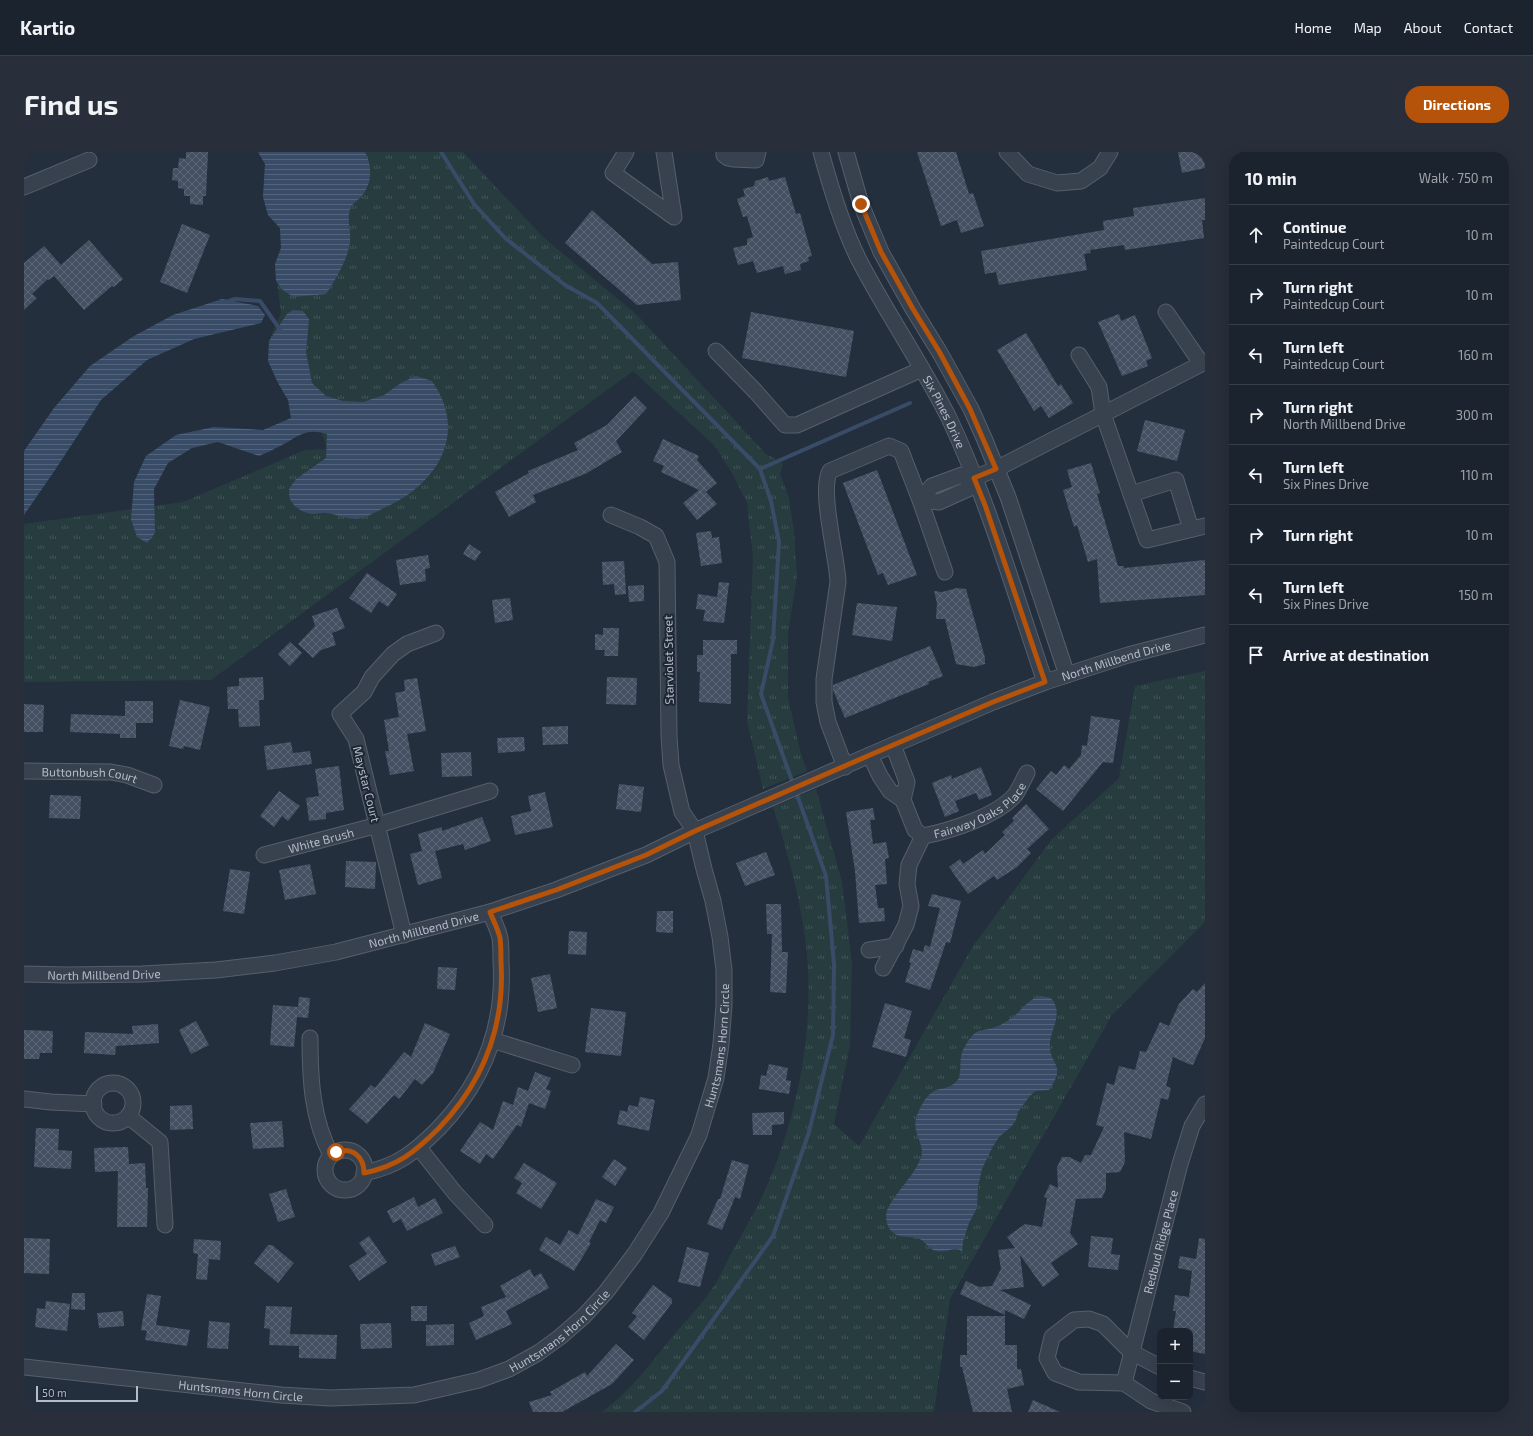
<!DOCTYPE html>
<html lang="en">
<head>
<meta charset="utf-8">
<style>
  :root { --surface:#1b232e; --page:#282f3a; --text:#f1f3f6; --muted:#a0a4aa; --line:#39404a; --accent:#b45309 }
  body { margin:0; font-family:"Exo 2",sans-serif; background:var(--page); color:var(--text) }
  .controls { position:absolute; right:12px; bottom:12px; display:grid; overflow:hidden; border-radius:8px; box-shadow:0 4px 16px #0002 }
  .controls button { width:36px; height:36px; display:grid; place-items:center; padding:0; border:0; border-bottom:1px solid var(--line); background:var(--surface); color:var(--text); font:20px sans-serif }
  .scale { position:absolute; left:12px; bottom:10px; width:102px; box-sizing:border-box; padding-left:4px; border:2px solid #b4bcc9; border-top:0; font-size:11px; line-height:14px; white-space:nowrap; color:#b4bcc9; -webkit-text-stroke:3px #1d2633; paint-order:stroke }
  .stop { position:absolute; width:12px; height:12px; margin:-9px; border:3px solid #b45309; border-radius:50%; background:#fff }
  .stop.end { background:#b45309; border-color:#fff; box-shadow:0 1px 4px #0008 }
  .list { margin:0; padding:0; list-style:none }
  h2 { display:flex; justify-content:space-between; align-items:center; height:52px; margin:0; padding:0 16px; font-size:17px }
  h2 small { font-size:13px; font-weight:400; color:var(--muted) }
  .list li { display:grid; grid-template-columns:26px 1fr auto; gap:12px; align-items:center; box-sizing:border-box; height:60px; padding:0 16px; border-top:1px solid var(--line) }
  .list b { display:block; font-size:15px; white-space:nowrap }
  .list p { margin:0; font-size:13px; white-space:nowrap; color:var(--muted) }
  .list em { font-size:13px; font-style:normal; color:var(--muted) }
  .icon { flex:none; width:22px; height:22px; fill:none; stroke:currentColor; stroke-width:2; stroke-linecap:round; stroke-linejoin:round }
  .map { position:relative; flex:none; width:1181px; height:1260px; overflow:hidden; border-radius:16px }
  header { display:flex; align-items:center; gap:24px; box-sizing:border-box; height:56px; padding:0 20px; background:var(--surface); border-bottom:1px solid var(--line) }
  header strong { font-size:19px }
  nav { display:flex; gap:22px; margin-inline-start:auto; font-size:14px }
  .intro { display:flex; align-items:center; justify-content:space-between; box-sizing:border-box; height:96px; padding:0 24px }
  h1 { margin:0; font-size:28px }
  .button { padding:10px 18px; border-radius:16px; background:var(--accent); color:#fff; font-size:14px; font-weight:700 }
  main { display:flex; gap:24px; padding:0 24px }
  aside { flex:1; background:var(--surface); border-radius:16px; box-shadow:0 4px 16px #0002 }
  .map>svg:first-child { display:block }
</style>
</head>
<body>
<header>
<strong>Kartio</strong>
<nav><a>Home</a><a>Map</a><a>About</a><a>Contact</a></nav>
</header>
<div class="intro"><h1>Find us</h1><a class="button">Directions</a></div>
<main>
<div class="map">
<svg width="1181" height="1260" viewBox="0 0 1181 1260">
  <defs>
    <pattern id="grass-tufts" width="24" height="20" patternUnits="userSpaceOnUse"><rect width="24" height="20" fill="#263c3f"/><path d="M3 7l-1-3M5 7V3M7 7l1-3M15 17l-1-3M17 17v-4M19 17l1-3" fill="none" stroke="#435659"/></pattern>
    <pattern id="water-rules" width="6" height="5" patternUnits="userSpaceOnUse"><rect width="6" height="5" fill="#394c67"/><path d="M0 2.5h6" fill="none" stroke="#53647b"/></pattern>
    <pattern id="building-cross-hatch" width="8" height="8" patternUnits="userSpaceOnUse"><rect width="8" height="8" fill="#455162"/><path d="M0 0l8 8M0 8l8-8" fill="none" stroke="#5d6877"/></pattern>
  </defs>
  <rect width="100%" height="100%" fill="#242f3e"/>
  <g fill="url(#grass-tufts)">
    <polygon points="234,0 439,0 520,86 611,161 742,302 759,311 756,322 765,346 770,380 773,424 764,481 764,546 777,602 783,619 739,637 723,569 729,405 723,351 708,321 691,294 609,219 187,528 0,530 0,372 159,350 281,298 303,297 295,272 251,212 247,184 257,161 251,112 257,96 256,76 244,63 239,45 241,12"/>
    <path d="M1181 519V770L1088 863 926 1147 910 1260H578C608 1238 630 1207 653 1179 664 1166 676 1154 686 1140 696 1126 703 1108 712 1093 719 1080 726 1068 733 1055 772 977 792 879 782 793 776 746 764 700 749 655L792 637 818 730 828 810 826 893 810 972 835 994 949 794 1028 687 1095 626 1111 534Z"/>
  </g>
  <g fill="url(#water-rules)">
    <path d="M234 0H341C349 16 348 33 336 46 333 49 329 51 327 55 322 65 327 78 326 89 325 105 311 129 302 142L269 145 259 138 252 129 251 112 257 96 256 76 244 63 239 45 241 12Z"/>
    <polygon points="198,147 234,154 241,163 237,171 170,187 123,208 77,248 29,321 0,363 0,299 30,256 66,214 110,184 149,163"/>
    <path d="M269 158 279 159 285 167 282 200 288 231 302 244 319 249 339 250 360 243 377 231 392 224 408 229C445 282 413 333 360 356 352 360 341 366 332 367 323 367 311 362 302 361 298 360 294 362 290 362 281 362 271 356 267 349 265 346 265 340 265 337L272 327 302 306 303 282C281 275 274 285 256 294 249 298 242 301 235 304L194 290 168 296 144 311 130 337 131 381 123 391 113 385 107 367 110 330 122 304 152 283 190 275 239 278 267 266 264 248 254 231 244 209 245 189 263 162Z"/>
    <path d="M1018 844 1027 846C1040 861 1027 876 1026 891 1024 913 1044 911 1025 938L1011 939 1005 945 994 960 992 968 988 974 975 985 968 996 958 1017 954 1035 953 1056 945 1071 939 1089 938 1102 936 1098C930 1095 920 1101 912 1099 904 1097 901 1088 893 1086 882 1084 872 1087 865 1076 862 1071 861 1062 864 1056 873 1039 888 1026 896 1008 903 994 888 982 892 967 895 957 901 943 912 938 919 936 926 936 932 930 940 922 933 908 940 896 943 891 947 883 953 880 956 878 961 878 965 877 974 875 982 870 989 865 999 857 1005 846 1018 844Z"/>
  </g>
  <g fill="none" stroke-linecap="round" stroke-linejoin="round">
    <g stroke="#394c67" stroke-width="4">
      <polyline points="417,0 450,52 481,86 541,133 573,151 736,317 747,349 755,390 749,488 737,542 802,724 810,812 809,883 785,980 749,1084 638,1239 611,1260"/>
      <polyline points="202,150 211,147 236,149 257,179"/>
      <polyline points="736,317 886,251"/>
    </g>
  </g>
  <g fill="url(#building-cross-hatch)">
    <polygon points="162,0 184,0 182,44 179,44 179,53 166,52 166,44 160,44 160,37 154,36 154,29 148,28 149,16 154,16 155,6 162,7"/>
    <polygon points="893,0 932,0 945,42 949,41 960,74 937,81 933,68 917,74"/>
    <polygon points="1154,0 1181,0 1181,16 1158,21"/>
    <polygon points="744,25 745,29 761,25 772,62 776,61 788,104 784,105 785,109 776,112 777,118 761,122 759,114 733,121 729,109 714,113 709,96 723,93 723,87 729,85 723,64 719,65 713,47 721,44 719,37 730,34 731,29"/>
    <polygon points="1181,46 1181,68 1178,68 1180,86 1101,98 1100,93 1066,98 1067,101 1060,102 1063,118 975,133 972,120 961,122 957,99 1080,78 1079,69 1110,64 1109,56"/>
    <polygon points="568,58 628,112 654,110 657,148 613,153 541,91"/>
    <polygon points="158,72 186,83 163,141 136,130"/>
    <polygon points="65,88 99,127 90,135 88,134 60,158 30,124 25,128 24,127 8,142 13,146 0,158 0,111 20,94 37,113"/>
    <polygon points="727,160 830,179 822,225 718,206"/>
    <polygon points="1095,162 1097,169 1111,163 1128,206 1122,209 1124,214 1098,224 1074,170"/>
    <polygon points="1002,181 1034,234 1037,232 1049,251 1025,266 1017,254 1010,259 973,198"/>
    <polygon points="611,244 623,256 592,289 598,300 563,321 509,343 512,350 485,365 471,340 505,321 504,319 554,298 550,291 583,273"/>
    <polygon points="1121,268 1161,278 1153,309 1113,299"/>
    <polygon points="639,287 675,304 673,308 693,331 682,340 693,352 673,368 659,351 675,338 637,320 640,314 629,309"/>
    <polygon points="1067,311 1076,341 1073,342 1094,414 1100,414 1100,416 1181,408 1181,443 1076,451 1073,407 1064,410 1053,373 1050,375 1039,338 1048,335 1043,318"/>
    <polygon points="853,318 893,423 864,433 859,421 854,423 819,331"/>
    <polygon points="687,379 688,386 695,385 698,411 677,414 672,381"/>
    <polygon points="445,392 457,400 451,409 439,402"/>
    <polygon points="404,403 406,416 401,417 402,429 376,433 372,408"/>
    <polygon points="600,409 602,442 591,443 590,432 579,433 578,410"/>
    <polygon points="343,421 373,442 364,455 355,449 347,461 325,446"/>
    <polygon points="695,430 705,431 700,471 679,469 681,458 672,457 674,442 693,445"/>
    <polygon points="620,433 620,449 605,450 604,434"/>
    <polygon points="933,436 942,437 961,506 961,512 950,515 932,512 921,467 912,467 913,451 910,439 918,440"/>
    <polygon points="486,446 489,468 471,471 468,448"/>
    <polygon points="833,451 873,455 868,489 828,483"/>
    <polygon points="313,456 321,476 308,481 312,493 297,498 289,506 274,492 291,474 288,464"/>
    <polygon points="579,476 595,476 594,504 580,504 581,498 571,498 571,482 579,483"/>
    <polygon points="679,488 713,488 713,502 707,502 707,552 675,550 676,520 673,520 673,503 679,503"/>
    <polygon points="266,490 278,501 266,514 254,502"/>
    <polygon points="906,494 919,524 904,530 905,532 821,566 809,538 809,533"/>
    <polygon points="239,525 240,548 235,548 236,574 215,575 214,557 204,557 203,535 215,534 215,526"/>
    <polygon points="583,525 613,526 612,553 582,552"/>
    <polygon points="393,526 402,579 383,582 390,619 366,623 361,599 365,599 360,568 375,565 371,541 381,539 380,528"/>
    <polygon points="156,548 186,555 176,598 160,594 159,597 145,594"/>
    <polygon points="101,549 129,549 129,571 112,571 112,586 96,586 96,582 46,580 47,562 101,564"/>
    <polygon points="0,552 20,553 19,580 0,580"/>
    <polygon points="1067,564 1096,568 1089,611 1079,610 1039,659 1012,637 1027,619 1032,623 1040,613 1045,617 1057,603 1058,593 1063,594"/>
    <polygon points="544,574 544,592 519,593 518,575"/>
    <polygon points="500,585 501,599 474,601 473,586"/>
    <polygon points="267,590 269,601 286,599 288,612 243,618 240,594"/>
    <polygon points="447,600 448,624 418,625 417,601"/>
    <polygon points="315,614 320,658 302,661 302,667 285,669 282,646 295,644 291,617"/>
    <polygon points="957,615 968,643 955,648 952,641 931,649 935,659 921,665 908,631 927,623 928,627"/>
    <polygon points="595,632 620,635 617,660 592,657"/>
    <polygon points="255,639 276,654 264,669 258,664 250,675 236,664"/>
    <polygon points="521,640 529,675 491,683 487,664 507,659 504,644"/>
    <polygon points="26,643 57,644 56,667 25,666"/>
    <polygon points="1002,652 1025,677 1003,697 1007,701 993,715 973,728 970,724 944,742 925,715 936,707 939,712 959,698 961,702 981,683 978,680 990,669 988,666"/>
    <polygon points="849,656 851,668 846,668 849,692 862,690 865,706 861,707 863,732 851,733 854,756 860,756 861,769 835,771 831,719 822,660"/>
    <polygon points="458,665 467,689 441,698 439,692 411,699 418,726 394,733 386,702 398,699 394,682 418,675 418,679"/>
    <polygon points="742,700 751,723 721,734 712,711"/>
    <polygon points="322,709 352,710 351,737 321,735"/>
    <polygon points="286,712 292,742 261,748 255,718"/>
    <polygon points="206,717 226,720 220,762 199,759"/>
    <polygon points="908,742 937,749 926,791 922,790 906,838 881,830 887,811 885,810 889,797 899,800 901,793 906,795 916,756 904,754"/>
    <polygon points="742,752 757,752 758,800 764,800 762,841 746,840 748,782 743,782"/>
    <polygon points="633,759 649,759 649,781 632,780"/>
    <polygon points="545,779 563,780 562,803 544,802"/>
    <polygon points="414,815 433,816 431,838 413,837"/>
    <polygon points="526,822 533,856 514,860 507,826"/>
    <polygon points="1181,831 1181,886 1169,913 1167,912 1167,913 1149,905 1142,934 1147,936 1144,948 1137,946 1127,987 1100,980 1101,1010 1096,1020 1082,1021 1082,1037 1078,1046 1052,1047 1046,1081 1054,1092 1027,1111 1035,1123 1019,1135 996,1103 1000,1135 976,1138 1007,1153 1000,1167 981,1158 981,1163 936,1142 942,1129 955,1135 968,1134 977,1117 974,1098 991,1096 983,1085 1001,1072 1018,1075 1023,1046 1020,1045 1026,1032 1034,1036 1033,1015 1038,1005 1045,1005 1057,1011 1061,1003 1067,1003 1080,975 1072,973 1083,931 1090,933 1095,914 1111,918 1116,899 1122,900 1136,870 1145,874 1155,852 1169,837 1173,840"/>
    <polygon points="275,845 286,846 284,866 273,865"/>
    <polygon points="861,851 888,859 880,886 887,888 882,905 848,895"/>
    <polygon points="249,853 274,855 270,895 246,893"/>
    <polygon points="567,856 602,860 597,904 561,900"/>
    <polygon points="172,869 185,893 167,902 155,878"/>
    <polygon points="401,871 426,882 409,921 398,933 391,927 375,947 370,943 343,972 325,957 347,933 351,936 380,900 387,905"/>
    <polygon points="134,872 135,891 92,894 91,903 60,901 61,880 109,882 108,874"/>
    <polygon points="0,878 29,879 28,901 16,901 15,907 0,907"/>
    <polygon points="745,912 764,916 762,928 767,929 765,942 735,937 737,923 742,924"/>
    <polygon points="511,920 527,926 522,937 527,939 521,957 505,951 497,975 493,973 469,1007 462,1002 456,1012 436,999 456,970 469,978 479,949 489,953 494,935 504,939"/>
    <polygon points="616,945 631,948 625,979 593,972 596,958 603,960 605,953 614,955"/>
    <polygon points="168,953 169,977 146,978 146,954"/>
    <polygon points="760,960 760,972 748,973 748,983 729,983 728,961"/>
    <polygon points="258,969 260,995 229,997 226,971"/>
    <polygon points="12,976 35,977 34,998 48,999 47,1017 10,1015"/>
    <polygon points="104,995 105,1012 121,1011 122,1036 124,1036 123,1075 93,1075 94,1019 71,1020 70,996"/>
    <polygon points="590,1007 603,1016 591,1034 578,1025"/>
    <polygon points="708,1008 725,1013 716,1047 711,1045 698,1078 683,1072 694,1047 696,1047"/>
    <polygon points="500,1011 533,1031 517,1057 492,1041 498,1031 490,1026"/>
    <polygon points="262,1037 271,1065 254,1070 245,1042"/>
    <polygon points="390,1045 394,1055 411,1046 419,1061 383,1079 377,1067 369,1071 363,1059"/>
    <polygon points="572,1047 590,1055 582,1071 576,1068 565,1090 567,1091 550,1119 515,1098 522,1085 536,1093 545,1078 554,1083"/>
    <polygon points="345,1084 363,1110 335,1129 325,1114 343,1102 335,1091"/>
    <polygon points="1067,1084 1089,1086 1087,1102 1096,1103 1094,1118 1064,1115"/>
    <polygon points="0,1086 26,1087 25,1122 0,1121"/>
    <polygon points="1175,1086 1181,1087 1181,1202 1166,1199 1166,1179 1149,1179 1152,1159 1149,1159 1151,1143 1165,1145 1168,1119 1154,1116 1156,1104 1172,1107"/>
    <polygon points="170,1087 197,1089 196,1108 185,1107 183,1128 172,1127 174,1102 169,1101"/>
    <polygon points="244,1093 248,1093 270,1111 254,1131 230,1111"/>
    <polygon points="431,1094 436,1105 411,1114 407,1102"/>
    <polygon points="663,1095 685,1101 676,1135 654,1130"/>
    <polygon points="506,1117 510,1125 517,1121 525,1136 482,1159 488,1172 452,1188 445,1171 460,1164 457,1155 482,1145 476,1134"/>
    <polygon points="629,1133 648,1147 648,1151 620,1188 604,1175 613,1164 608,1161"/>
    <polygon points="48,1141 61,1141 61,1158 47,1157"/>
    <polygon points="123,1142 137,1144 132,1173 166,1178 163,1194 121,1188 123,1179 117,1178"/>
    <polygon points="22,1149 46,1152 43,1179 11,1175 13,1156 21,1157"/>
    <polygon points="242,1154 268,1155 266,1182 313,1183 312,1207 275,1206 275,1194 245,1193 246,1177 240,1176"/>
    <rect x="387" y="1154" width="16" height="15"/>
    <polygon points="99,1159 100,1174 75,1176 73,1161"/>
    <polygon points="943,1164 981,1164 981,1193 993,1193 993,1217 997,1217 1000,1233 983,1237 988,1260 949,1260 938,1215 936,1215 936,1203 943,1203"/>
    <polygon points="185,1169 206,1171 204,1197 183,1196"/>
    <polygon points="367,1171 368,1196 337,1197 336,1172"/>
    <polygon points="430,1172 430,1193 402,1194 402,1173"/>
    <polygon points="592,1192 610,1208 588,1232 538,1260 509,1260 505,1250 528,1243 526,1240 561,1220 563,1224"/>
    <polygon points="1009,1248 1036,1260 1004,1260"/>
  </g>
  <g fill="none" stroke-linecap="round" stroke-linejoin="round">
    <g stroke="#565f6c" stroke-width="17">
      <g id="minor">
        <polyline points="602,0 589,21 650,65 640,0"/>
        <polyline points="700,0 700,3 704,6 709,7 732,8 734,0"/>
        <path id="s1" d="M797 0C807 37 818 74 835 108 863 162 898 212 925 266 965 351 991 442 1021 530"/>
        <polyline points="822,0 837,52 857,100 889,157 916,201 947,257 960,286 984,345 1043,523"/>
        <polyline points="983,0 1004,22 1033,31 1057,29 1076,16 1086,0"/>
        <polyline points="0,35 65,8"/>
        <polyline points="1142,160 1177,211"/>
        <polyline points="692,199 732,240 761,273 773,273 898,217"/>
        <polyline points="1055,203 1075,235 1079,262 1123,388 1181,374"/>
        <polygon points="938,323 945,328 944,337 915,350 896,348 908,334"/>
        <polyline points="945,328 972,317 1181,210"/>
        <polyline points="1107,342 1152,328 1167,377"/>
        <polyline points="869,593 883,630 879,648"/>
        <path id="s2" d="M846 603 856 624 866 639 879 648 891 678 899 684C926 679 973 664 991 643 996 636 999 628 1003 621"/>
        <path d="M821 615 804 570 800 550V527L814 430C813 404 795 338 806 319L865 294 877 299 896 348 921 420"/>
        <path id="s3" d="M0 619 87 620 103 623 130 633"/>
        <path id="s4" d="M240 703 354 673 466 639"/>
        <polyline points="380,783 332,587 316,562 340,540 348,525 369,502 383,492 412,481"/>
        <polyline points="845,798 872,794"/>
        <polyline points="859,816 882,773 887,754 883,732 885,713 899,684"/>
        <path id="s5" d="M0 822 43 823 118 822 192 818 251 811 312 800 466 760 532 738 622 703 671 679 846 603 969 550 1021 530 1104 503 1181 483"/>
        <path d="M286 886C286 927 288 967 307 1003"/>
        <polyline points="468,888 548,913"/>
        <circle cx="89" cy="951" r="20"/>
        <polyline points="0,947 27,950 70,952"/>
        <polyline points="104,964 136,990 141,1073"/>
        <polyline points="395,996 431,1041 461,1073"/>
        <circle cx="321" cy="1018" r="20"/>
        <path d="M340 1021C374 1014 391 1000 415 976 459 930 481 875 477 810 477 802 477 793 476 786 474 777 469 768 466 760"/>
        <path id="s6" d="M0 1215 257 1243 306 1246 390 1243 455 1228 485 1217 514 1201 536 1185 560 1164 582 1140 610 1103 637 1061 675 983 692 926 697 892 700 853V818L696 785 689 749 680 717 671 679 658 660 647 613 645 584 643 410 632 384 616 375 587 363"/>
        <polyline points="1136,1215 1107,1200 1079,1172 1065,1167 1050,1168 1028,1185 1023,1206 1031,1221 1055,1230 1100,1231 1127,1249 1159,1260"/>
        <polyline points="1166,1226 1181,1230"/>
        <path id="s7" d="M1100 1231 1156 1012 1168 974 1181 952"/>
      </g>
    </g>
    <use href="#minor" stroke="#38414e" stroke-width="15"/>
  </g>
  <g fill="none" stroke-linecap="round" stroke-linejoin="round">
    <path stroke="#b45309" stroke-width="5" d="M312 1000C328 995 340 1004 340 1021 374 1014 391 1000 415 976 459 930 481 875 477 810 477 802 477 793 476 786 474 777 469 768 466 760L532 738 622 703 671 679 846 603 969 550 1021 530 961 353 950 326 972 317 946 257 916 201 889 157 857 100 837 52"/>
  </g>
  <g text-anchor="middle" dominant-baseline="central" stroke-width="4" stroke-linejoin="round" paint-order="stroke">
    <g font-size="12" fill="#b4bcc9" stroke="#1d2633">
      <text stroke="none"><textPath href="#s1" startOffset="289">Six Pines Drive</textPath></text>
      <text transform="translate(644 508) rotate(-91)">Starviolet Street</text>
      <text stroke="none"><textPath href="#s5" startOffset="1148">North Millbend Drive</textPath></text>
      <text stroke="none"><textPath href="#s3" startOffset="66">Buttonbush Court</textPath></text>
      <text transform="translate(343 632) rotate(76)">Maystar Court</text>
      <text stroke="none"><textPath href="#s2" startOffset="163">Fairway Oaks Place</textPath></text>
      <text stroke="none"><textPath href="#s4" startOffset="59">White Brush</textPath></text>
      <text stroke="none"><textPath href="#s5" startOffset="404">North Millbend Drive</textPath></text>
      <text stroke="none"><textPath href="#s5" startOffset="80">North Millbend Drive</textPath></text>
      <text stroke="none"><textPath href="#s6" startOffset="890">Huntsmans Horn Circle</textPath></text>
      <text stroke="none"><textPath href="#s7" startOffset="146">Redbud Ridge Place</textPath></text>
      <text stroke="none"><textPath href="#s6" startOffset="554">Huntsmans Horn Circle</textPath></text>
      <text stroke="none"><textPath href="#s6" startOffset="218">Huntsmans Horn Circle</textPath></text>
    </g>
  </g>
</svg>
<div class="controls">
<button>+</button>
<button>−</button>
</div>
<div class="scale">50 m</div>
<div class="stop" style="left:312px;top:1000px"></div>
<div class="stop end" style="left:837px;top:52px"></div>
</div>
<aside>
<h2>10 min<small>Walk · 750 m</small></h2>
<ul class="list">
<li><svg class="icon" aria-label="ahead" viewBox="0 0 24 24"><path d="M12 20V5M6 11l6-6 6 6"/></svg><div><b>Continue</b><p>Paintedcup Court</p></div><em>10 m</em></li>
<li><svg class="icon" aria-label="right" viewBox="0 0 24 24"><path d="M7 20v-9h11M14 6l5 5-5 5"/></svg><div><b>Turn right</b><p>Paintedcup Court</p></div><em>10 m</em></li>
<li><svg class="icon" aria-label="left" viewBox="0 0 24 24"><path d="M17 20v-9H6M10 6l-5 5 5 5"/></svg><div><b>Turn left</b><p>Paintedcup Court</p></div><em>160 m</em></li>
<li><svg class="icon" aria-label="right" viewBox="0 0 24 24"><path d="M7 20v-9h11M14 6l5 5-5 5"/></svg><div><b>Turn right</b><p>North Millbend Drive</p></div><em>300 m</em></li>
<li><svg class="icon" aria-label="left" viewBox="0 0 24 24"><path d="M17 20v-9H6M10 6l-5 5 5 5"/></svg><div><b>Turn left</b><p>Six Pines Drive</p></div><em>110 m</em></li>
<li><svg class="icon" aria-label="right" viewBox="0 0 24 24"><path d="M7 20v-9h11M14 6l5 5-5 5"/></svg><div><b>Turn right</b></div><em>10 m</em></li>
<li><svg class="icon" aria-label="left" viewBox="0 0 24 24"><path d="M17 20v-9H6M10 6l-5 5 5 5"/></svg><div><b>Turn left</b><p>Six Pines Drive</p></div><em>150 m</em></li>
<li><svg class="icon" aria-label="arrive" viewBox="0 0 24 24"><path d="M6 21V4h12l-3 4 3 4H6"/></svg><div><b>Arrive at destination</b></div></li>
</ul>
</aside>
</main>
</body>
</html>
